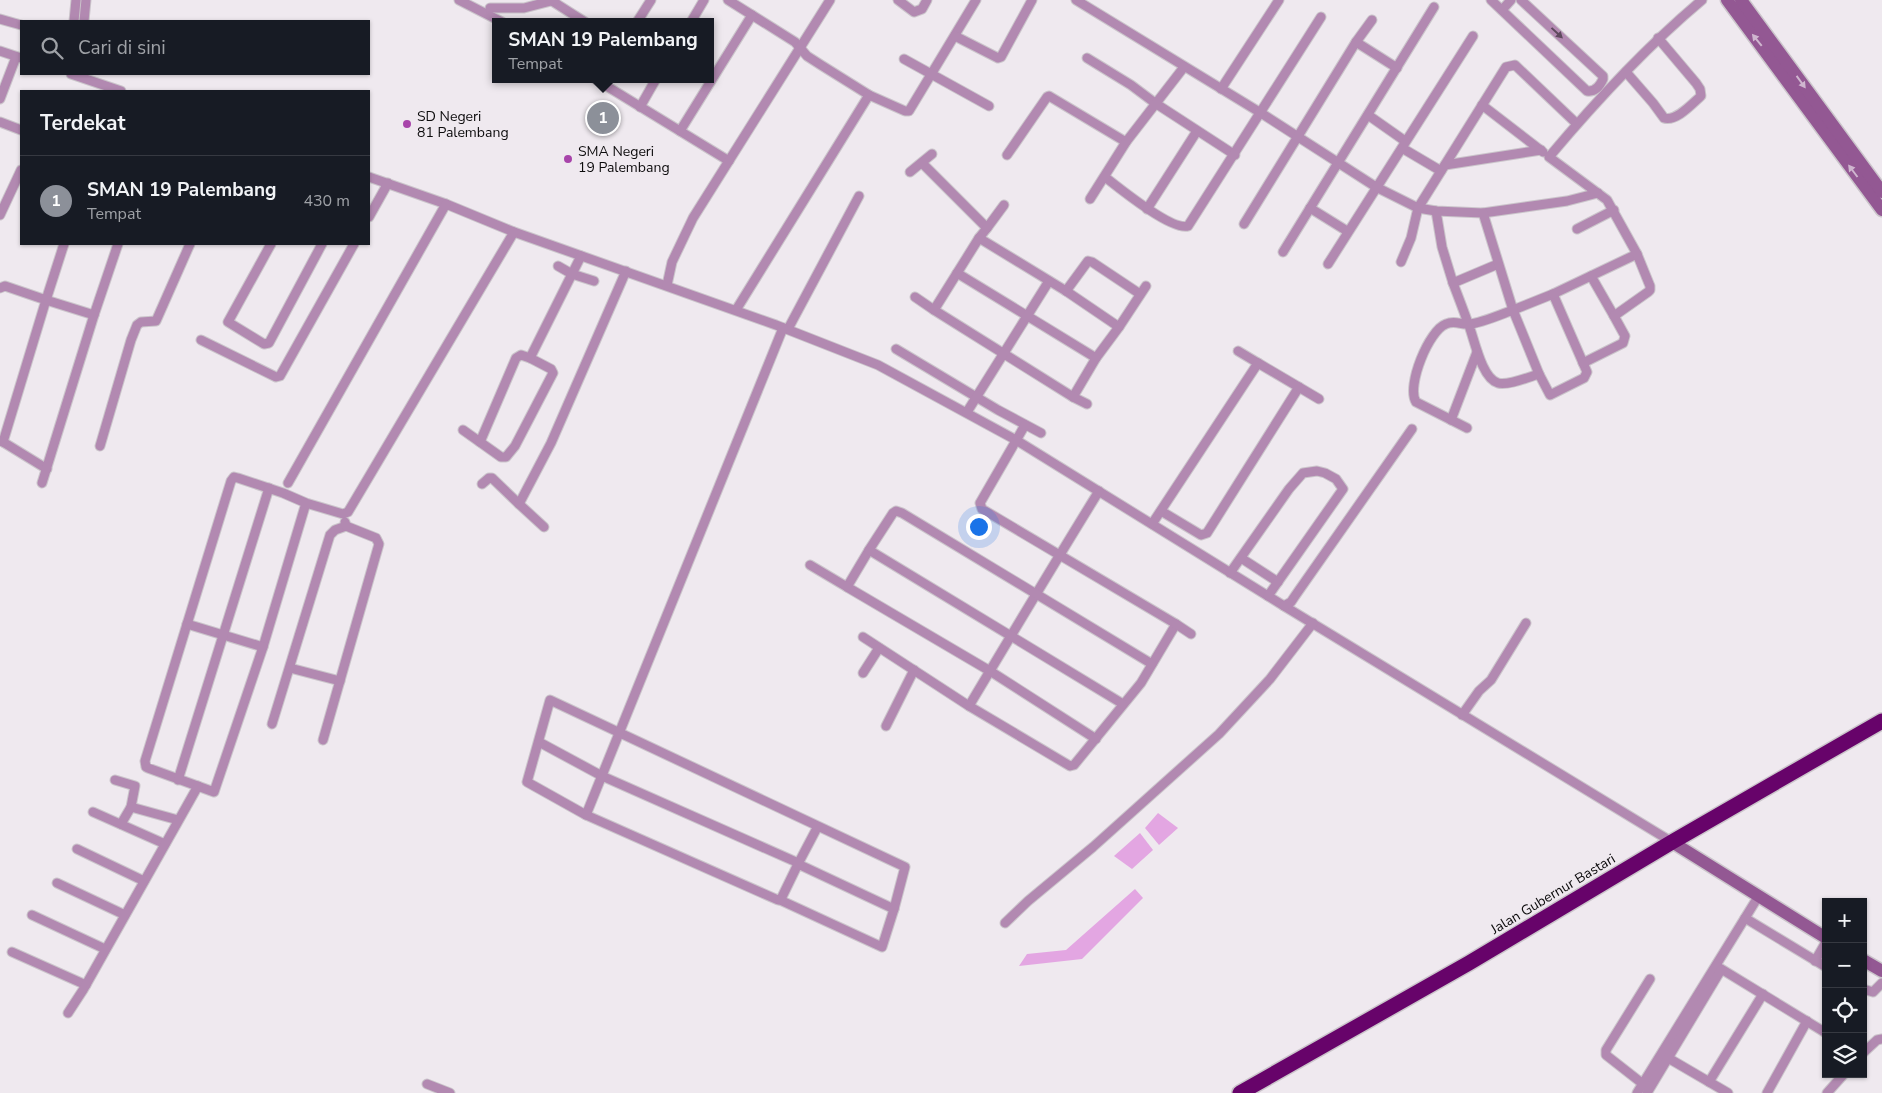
<!DOCTYPE html>
<html lang="id">
<head>
<meta charset="utf-8">
<style>
  :root { --surface:#171b24; --page:#20242c; --text:#f1f3f6; --muted:#9ea1a6; --line:#363941; --accent:#8c9099 }
  body { margin:0; font-family:"Nunito Sans",sans-serif; background:var(--page); color:var(--text) }
  .controls { position:absolute; right:15px; bottom:15px; display:grid; overflow:hidden; border-radius:0px; box-shadow:0 1px 4px #0004 }
  .controls button { width:45px; height:45px; display:grid; place-items:center; padding:0; border:0; border-bottom:1px solid var(--line); background:var(--surface); color:var(--text); font:25px sans-serif }
  .you { position:absolute; left:978px; top:526px; width:18px; height:18px; margin:-12px; border:4px solid #fff; border-radius:50%; background:#1a73e8; box-shadow:0 0 0 8px #1a73e833 }
  .badge { display:grid; place-items:center; width:32px; height:32px; border-radius:50%; background:var(--accent); color:#fff; font-size:16px; font-weight:700 }
  .pin { position:absolute; translate:-50% -50%; border:2px solid #fff; box-shadow:0 1px 5px #0006 }
  .popup { position:absolute; left:492px; top:18px; width:222px; height:65px; box-sizing:border-box; display:grid; place-content:center; border-radius:0px; background:var(--surface); filter:drop-shadow(0 1px 4px #0005); font-size:16px; white-space:nowrap; color:var(--muted) }
  .popup b { font-size:19px; color:var(--text) }
  .popup::after { content:''; position:absolute; left:50%; top:100%; margin-left:-10px; border:10px solid transparent; border-top-color:var(--surface) }
  .list { margin:0; padding:0; list-style:none }
  h2 { display:flex; justify-content:space-between; align-items:center; height:65px; margin:0; padding:0 20px; font-size:21px }
  h2 small { font-size:16px; font-weight:400; color:var(--muted) }
  .list li { display:grid; grid-template-columns:32px 1fr auto; gap:15px; align-items:center; box-sizing:border-box; height:90px; padding:0 20px; border-top:1px solid var(--line) }
  .list b { display:block; font-size:19px; white-space:nowrap }
  .list p { margin:0; font-size:16px; white-space:nowrap; color:var(--muted) }
  .list em { font-size:16px; font-style:normal; color:var(--muted) }
  .icon { flex:none; width:28px; height:28px; fill:none; stroke:currentColor; stroke-width:2; stroke-linecap:round; stroke-linejoin:round }
  .map { position:relative; flex:none; width:1882px; height:1093px; overflow:hidden }
  .search { position:absolute; background:var(--surface); box-shadow:0 1px 4px #0004; left:20px; top:20px; width:350px; height:55px; display:flex; align-items:center; gap:12px; box-sizing:border-box; padding:0 18px; border-radius:0px; color:var(--muted); font-size:19px }
  .panel { position:absolute; background:var(--surface); box-shadow:0 1px 4px #0004; left:20px; top:90px; width:350px; height:155px; border-radius:0px }
  .map>svg:first-child { display:block }
</style>
</head>
<body>
<div class="map">
<svg width="1882" height="1093" viewBox="0 0 1882 1093">
  <rect width="100%" height="100%" fill="#efe9ef"/>
  <g fill="#e3a6e2">
    <polygon points="1158,813 1178,828 1159,845 1145,828"/>
    <polygon points="1140,833 1153,850 1132,869 1114,856"/>
    <polygon points="1135,889 1143,898 1082,959 1019,966 1027,954 1066,950"/>
  </g>
  <g fill="none" stroke-linecap="round" stroke-linejoin="round">
    <g stroke="#cbc5cb" stroke-width="11">
      <g id="street">
        <polyline points="459,0 502,22"/>
        <polyline points="728,0 795,42 807,56 821,65 869,95 905,111 909,111 976,0"/>
        <polyline points="898,0 914,12 922,9 927,0"/>
        <polyline points="1076,0 1261,113 1376,187 1418,208 1436,211 1483,213 1567,201 1598,193"/>
        <path d="M1491 0 1587 91C1595 92 1600 86 1603 79V76L1521 0"/>
        <polyline points="552,1 585,22"/>
        <polyline points="490,8 524,8 555,0"/>
        <polyline points="1502,10 1511,0"/>
        <polyline points="0,19 21,25"/>
        <polyline points="74,21 76,0"/>
        <polyline points="84,21 86,0"/>
        <polyline points="637,22 651,0"/>
        <polyline points="691,22 704,0"/>
        <polyline points="955,36 998,58 1001,57 1032,0"/>
        <polyline points="1356,42 1397,68"/>
        <polyline points="0,51 21,58"/>
        <polyline points="1087,58 1131,85 1155,103 1235,155"/>
        <polyline points="904,59 989,106"/>
        <path d="M1626 72 1653 103 1664 118C1676 122 1692 104 1701 96L1700 89 1696 83 1658 38"/>
        <polyline points="71,74 121,91"/>
        <polyline points="595,79 729,161"/>
        <polyline points="1221,89 1279,0"/>
        <polyline points="0,99 16,57"/>
        <polyline points="1482,105 1543,152"/>
        <polyline points="640,107 656,79"/>
        <polyline points="1368,115 1405,141"/>
        <polyline points="0,122 21,130"/>
        <polyline points="680,131 752,15"/>
        <polyline points="1402,148 1441,171"/>
        <polyline points="1007,155 1047,97 1049,96 1126,142"/>
        <polyline points="922,163 987,228 979,238"/>
        <polyline points="1445,165 1541,150"/>
        <polyline points="910,172 932,154"/>
        <polyline points="369,177 446,204 514,232 776,325 878,365 1016,440 1284,606 1672,842"/>
        <path d="M1105 177C1119 188 1172 231 1188 226L1321 17"/>
        <polyline points="1090,199 1126,142 1184,67"/>
        <polyline points="1310,208 1347,231"/>
        <polyline points="1147,209 1197,131"/>
        <polyline points="1436,211 1442,247 1453,283 1498,264"/>
        <polyline points="1483,213 1513,310 1553,294 1587,372 1584,378 1550,395 1539,374"/>
        <polyline points="0,215 21,170"/>
        <polyline points="369,217 388,183"/>
        <polyline points="1244,224 1356,42 1372,20"/>
        <polyline points="987,228 1004,205"/>
        <polyline points="1577,229 1614,210"/>
        <polyline points="271,244 228,322 264,344 269,343 322,244"/>
        <polyline points="1283,252 1434,7"/>
        <polyline points="1401,262 1411,238 1418,208 1506,67 1515,65 1577,124"/>
        <polyline points="1328,264 1473,36"/>
        <polyline points="558,266 572,274 594,281"/>
        <polyline points="957,273 1096,358 1119,327"/>
        <polyline points="1591,276 1614,316"/>
        <path d="M1453 283C1458 296 1463 309 1468 323 1474 337 1481 378 1498 383 1507 386 1529 377 1539 374L1513 310C1502 314 1479 324 1469 324 1461 325 1455 320 1446 324 1429 330 1406 386 1416 402L1467 428"/>
        <polyline points="667,285 672,262 693,218 830,0"/>
        <polyline points="0,288 5,286 46,300 3,442 0,441"/>
        <polyline points="1066,291 1088,261 1092,262 1140,294"/>
        <polyline points="1553,294 1637,254"/>
        <polyline points="915,297 934,310"/>
        <polyline points="736,310 869,95"/>
        <polyline points="94,315 118,244"/>
        <polyline points="788,329 859,196"/>
        <polyline points="201,340 276,377 280,376 354,244"/>
        <polyline points="896,349 998,410 1041,433"/>
        <polyline points="1238,351 1258,363"/>
        <path d="M1583 363 1623 343 1625 336 1614 316 1648 292 1650 290V286L1637 254 1607 200 1549 157C1596 101 1646 47 1702 0"/>
        <polyline points="1073,397 1096,358"/>
        <polyline points="1087,404 1073,397 934,310 979,238 1066,291 1119,327 1146,286"/>
        <polyline points="967,412 1049,281"/>
        <polyline points="1451,420 1477,352"/>
        <path d="M1025 425 980 503 982 509 1176 624 1141 683 1074 765 1070 766 969 706C1012 634 1055 562 1099 491"/>
        <polyline points="463,430 501,457 506,457 515,446 553,373 551,369 530,358 581,256"/>
        <polyline points="3,442 47,469"/>
        <polyline points="480,442 516,358 521,355 530,358"/>
        <polyline points="100,446 131,340 137,325 141,322 156,321 190,244"/>
        <polyline points="42,483 94,315 46,300 64,244"/>
        <polyline points="288,483 446,204"/>
        <polyline points="482,484 489,478 492,478 519,504 551,443 626,271"/>
        <polyline points="306,503 283,493 238,478 234,477 231,481 145,761 146,767 148,768 214,792 263,647 306,503 343,514 348,512 514,232"/>
        <polyline points="519,504 544,527"/>
        <polyline points="1161,511 1201,535 1207,533 1299,387"/>
        <polyline points="1152,524 1258,363 1319,399"/>
        <polyline points="869,550 847,587 990,671 1096,739"/>
        <polyline points="1241,558 1278,582"/>
        <polyline points="810,565 847,587"/>
        <polyline points="1230,573 1289,489 1303,473 1317,471 1325,473 1336,479 1343,489 1268,596"/>
        <polyline points="1284,606 1291,602 1295,596 1412,429"/>
        <polyline points="187,624 263,647"/>
        <polyline points="1176,624 1191,634"/>
        <polyline points="863,637 969,706"/>
        <polyline points="290,668 340,681"/>
        <polyline points="863,673 879,648"/>
        <polyline points="1123,704 869,550 893,513 896,511 902,513 1152,664"/>
        <polyline points="1462,715 1479,691 1491,680 1526,623"/>
        <polyline points="272,724 330,535 335,530 346,526 345,522"/>
        <polyline points="886,726 914,670"/>
        <polyline points="323,740 379,544 376,538 346,526"/>
        <polyline points="539,742 602,776 794,861 798,864 781,899 778,900 586,815 527,782 550,700 905,867 894,909 798,864 818,826"/>
        <polyline points="115,780 135,786 131,807 121,824"/>
        <polyline points="178,780 269,488"/>
        <polyline points="131,807 178,820"/>
        <polyline points="93,812 165,844"/>
        <polyline points="586,815 783,328"/>
        <polyline points="77,849 144,881"/>
        <polyline points="57,883 125,915"/>
        <polyline points="780,900 882,947 894,909"/>
        <polyline points="32,915 105,949"/>
        <polyline points="1745,918 1826,967"/>
        <polyline points="1005,923 1028,901 1093,847 1219,734 1270,679 1313,623"/>
        <polyline points="12,952 86,985"/>
        <polyline points="1815,961 1826,942"/>
        <polyline points="1718,967 1826,1033"/>
        <polyline points="1863,989 1873,992 1882,983"/>
        <polyline points="68,1013 83,990 198,786"/>
        <polyline points="1863,1053 1877,1040 1882,1039"/>
        <polyline points="1663,1055 1728,1093"/>
        <polyline points="1709,1082 1763,994"/>
        <polyline points="427,1084 450,1093"/>
        <polyline points="1643,1084 1606,1055 1606,1050 1650,979"/>
        <polyline points="1637,1093 1758,897"/>
        <polyline points="1647,1093 1721,970"/>
        <polyline points="1767,1093 1807,1021"/>
        <polyline points="1827,1093 1844,1074"/>
      </g>
    </g>
    <g stroke="#cbc5cb" stroke-width="15">
      <g id="secondary">
        <polyline points="1727,0 1882,210"/>
        <polyline points="1741,0 1882,192"/>
        <polyline points="1672,842 1826,938"/>
        <polyline points="1863,960 1882,971"/>
      </g>
    </g>
    <g stroke="#cbc5cb" stroke-width="18">
      <polyline id="highway" points="1240,1093 1469,963 1672,842 1882,721"/>
    </g>
    <use href="#street" stroke="#b289b1" stroke-width="9"/>
    <use href="#secondary" stroke="#935893" stroke-width="12"/>
    <use href="#highway" stroke="#67036a" stroke-width="15"/>
  </g>
  <defs><path id="oneway-solid" d="M-6-.8H1V-3.2L6.5 0L1 3.2V.8H-6Z" transform="scale(1.25)"/></defs>
  <use fill="#5f4a5e" href="#oneway-solid" transform="translate(1557 33) rotate(43)"/>
  <g fill="#cfb6cf">
    <use href="#oneway-solid" transform="translate(1757 40) rotate(-129)"/>
    <use href="#oneway-solid" transform="translate(1801 82) rotate(54)"/>
    <use href="#oneway-solid" transform="translate(1853 171) rotate(-127)"/>
  </g>
  <g fill="#a844aa" stroke="#efe9ef" stroke-width="2">
    <circle cx="407" cy="124" r="5"/>
    <circle cx="568" cy="159" r="5"/>
  </g>
  <g text-anchor="middle" dominant-baseline="central" stroke-width="5" stroke-linejoin="round" paint-order="stroke">
    <g font-size="14" fill="#0c0b0c" stroke="#efe9ef" text-anchor="start">
      <text x="417" y="116">SD Negeri<tspan x="417" dy="16">81 Palembang</tspan></text>
      <text x="578" y="151">SMA Negeri<tspan x="578" dy="16">19 Palembang</tspan></text>
    </g>
    <g font-size="14" fill="#0c0b0c" stroke="#efe9ef">
      <text transform="translate(1553 894) rotate(-31)">Jalan Gubernur Bastari</text>
    </g>
  </g>
</svg>
<div class="controls">
<button>+</button>
<button>−</button>
<button><svg class="icon" aria-label="locate" viewBox="0 0 24 24"><circle cx="12" cy="12" r="6"/><path d="M12 2v4M12 18v4M2 12h4M18 12h4"/></svg></button>
<button><svg class="icon" aria-label="layers" viewBox="0 0 24 24"><path d="M12 4l9 5-9 5-9-5zM3 14l9 5 9-5"/></svg></button>
</div>
<div class="you"></div>
<div class="pin badge" style="left:603px;top:118px">1</div>
<div class="popup"><b>SMAN 19 Palembang</b>Tempat</div>
<div class="search"><svg class="icon" aria-label="search" viewBox="0 0 24 24"><circle cx="10" cy="10" r="6"/><path d="M15 15l6 6"/></svg>Cari di sini</div>
<section class="panel">
<h2>Terdekat<small></small></h2>
<ul class="list">
<li><span class="badge">1</span><div><b>SMAN 19 Palembang</b><p>Tempat</p></div><em>430 m</em></li>
</ul>
</section>
</div>
</body>
</html>
